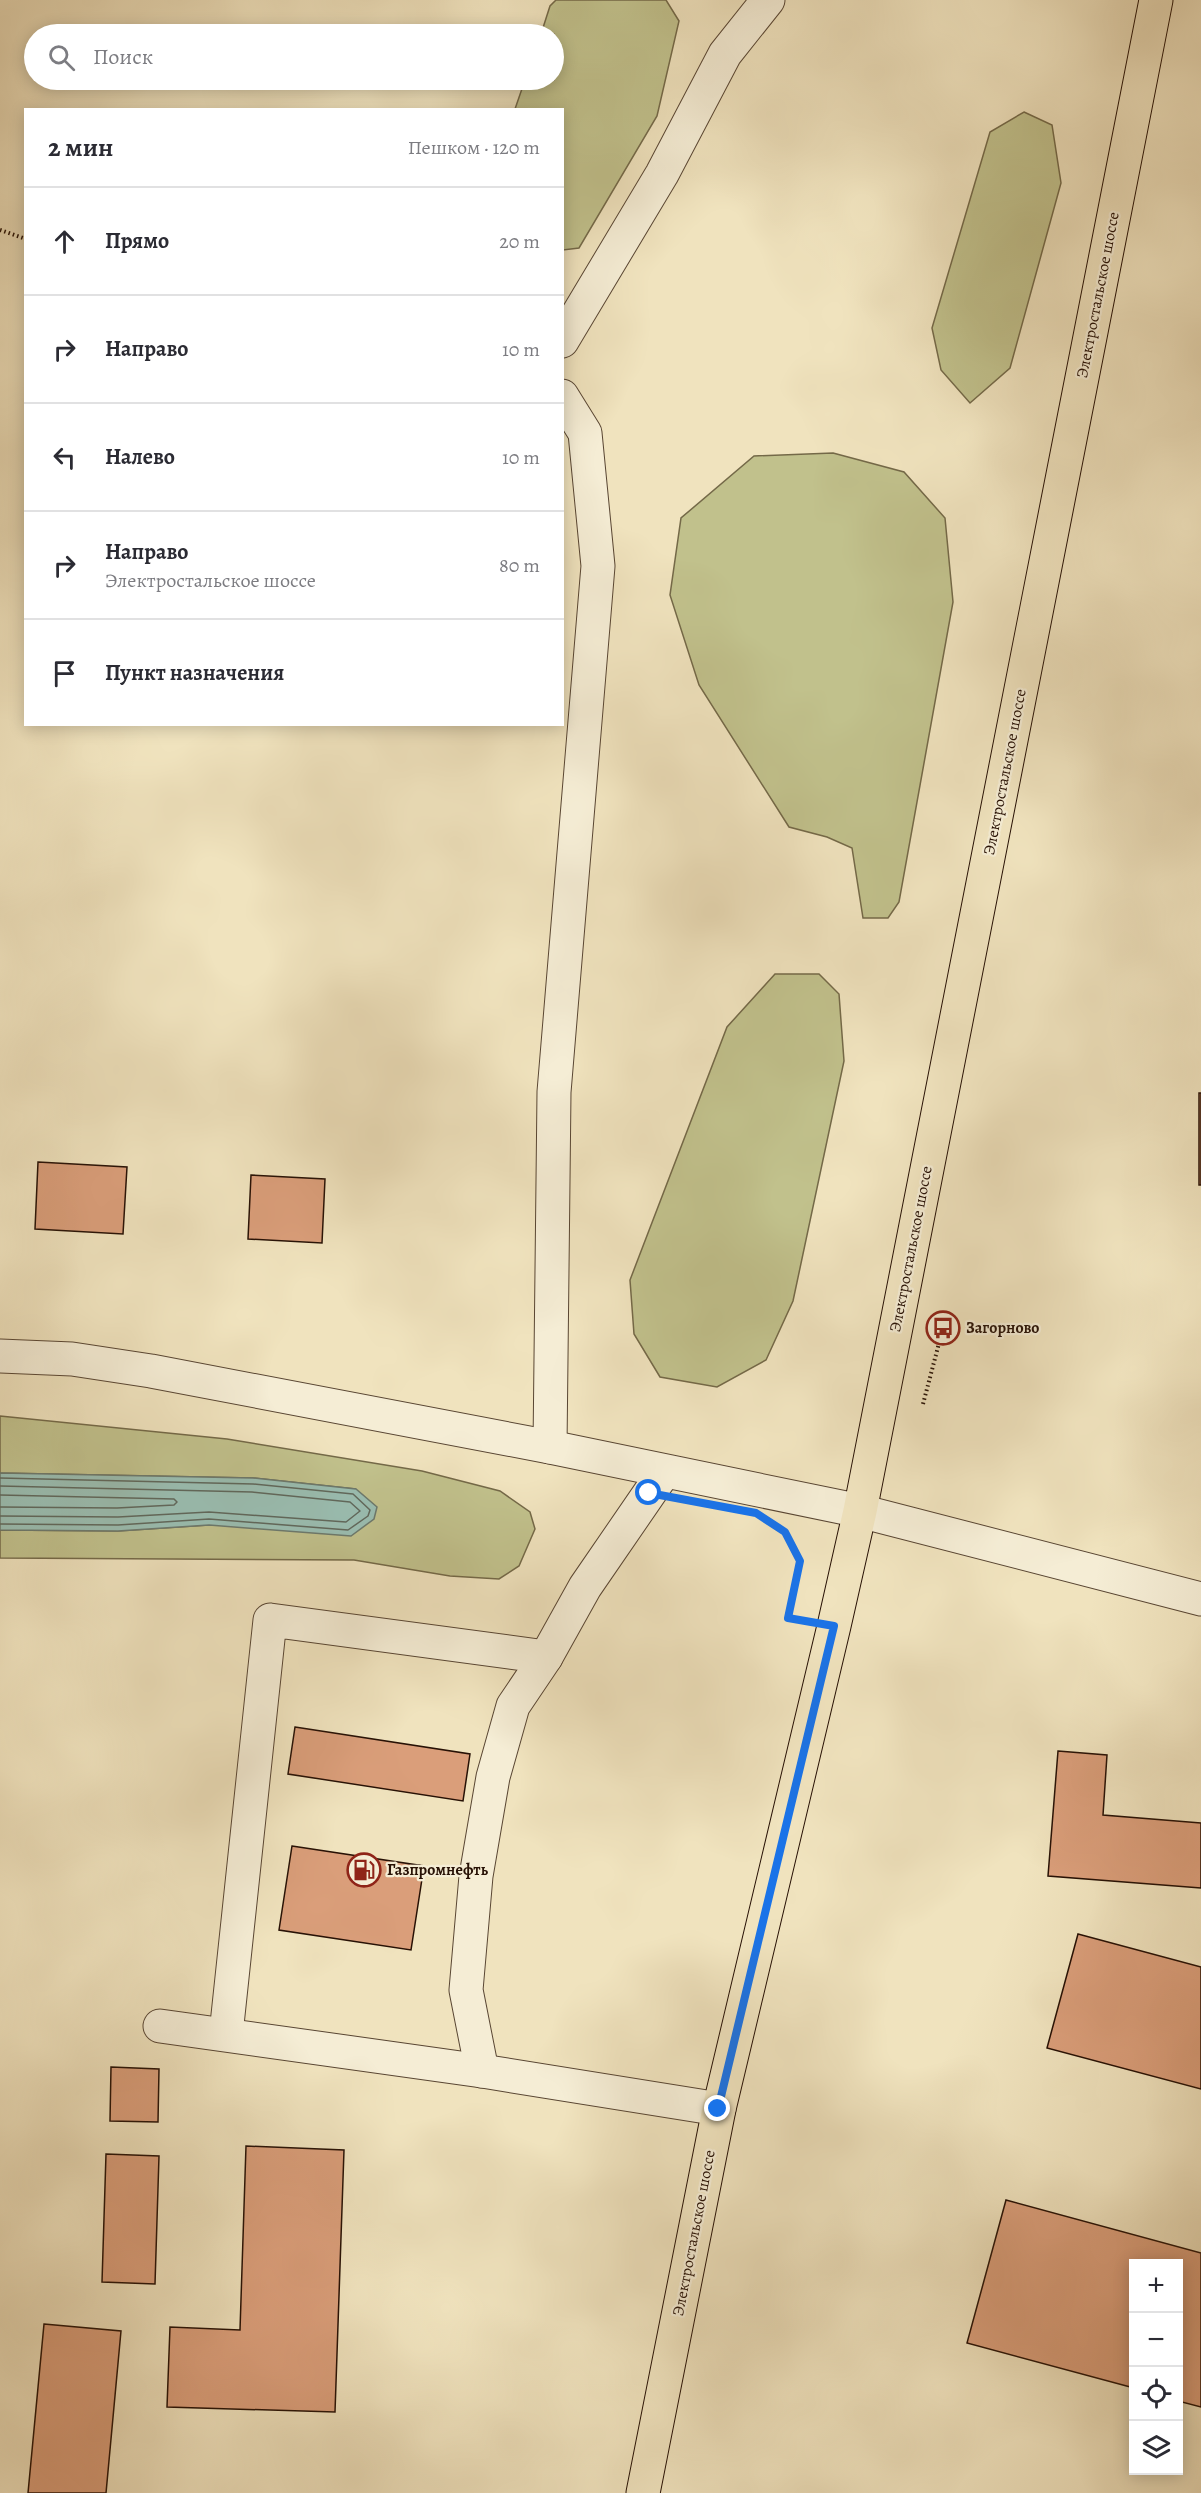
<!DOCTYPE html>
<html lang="ru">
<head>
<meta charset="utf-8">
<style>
  :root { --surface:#fff; --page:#f7f7f7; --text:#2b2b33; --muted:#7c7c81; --line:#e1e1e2 }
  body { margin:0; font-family:Alegreya,serif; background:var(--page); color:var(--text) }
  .controls { position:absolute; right:18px; bottom:18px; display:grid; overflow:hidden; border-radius:0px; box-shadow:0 3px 15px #0003 }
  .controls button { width:54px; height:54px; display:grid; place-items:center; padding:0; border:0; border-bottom:2px solid var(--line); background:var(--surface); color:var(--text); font:30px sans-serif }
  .stop { position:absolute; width:18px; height:18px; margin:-14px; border:4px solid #1a73e8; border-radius:50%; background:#fff }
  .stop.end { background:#1a73e8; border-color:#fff; box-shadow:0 2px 6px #0008 }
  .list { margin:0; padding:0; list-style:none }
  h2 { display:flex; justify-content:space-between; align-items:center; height:78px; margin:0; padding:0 24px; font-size:26px }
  h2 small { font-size:20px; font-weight:400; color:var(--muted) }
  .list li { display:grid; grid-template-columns:39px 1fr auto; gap:18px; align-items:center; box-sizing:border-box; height:108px; padding:0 24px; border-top:2px solid var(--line) }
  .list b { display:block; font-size:22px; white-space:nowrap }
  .list p { margin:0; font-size:20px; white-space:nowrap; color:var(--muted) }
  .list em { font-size:20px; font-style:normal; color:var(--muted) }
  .icon { flex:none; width:33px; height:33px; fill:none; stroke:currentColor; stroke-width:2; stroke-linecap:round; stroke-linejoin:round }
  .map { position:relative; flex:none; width:1201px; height:2493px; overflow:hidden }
  .search { position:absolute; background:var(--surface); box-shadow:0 3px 15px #0003; left:24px; top:24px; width:540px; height:66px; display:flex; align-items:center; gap:15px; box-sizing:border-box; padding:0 21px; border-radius:33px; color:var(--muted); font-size:22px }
  .panel { position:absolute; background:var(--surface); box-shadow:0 3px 15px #0003; left:24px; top:108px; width:540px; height:618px; border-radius:0px }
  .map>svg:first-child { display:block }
</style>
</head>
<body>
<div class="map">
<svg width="1201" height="2493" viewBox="0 0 1201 2493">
  <rect width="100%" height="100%" fill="#f0e3be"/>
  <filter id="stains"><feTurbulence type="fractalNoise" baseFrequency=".00333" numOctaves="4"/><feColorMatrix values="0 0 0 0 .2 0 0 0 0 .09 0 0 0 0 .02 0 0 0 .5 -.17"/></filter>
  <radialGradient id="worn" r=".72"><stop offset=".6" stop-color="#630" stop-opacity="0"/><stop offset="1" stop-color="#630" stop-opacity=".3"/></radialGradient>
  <g fill="#c1c18c" stroke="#746948" stroke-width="1.5">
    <polygon points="556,0 666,0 679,21 657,116 579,248 563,250 562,110 515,109 525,80 554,80 554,34 541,34 550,6"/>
    <polygon points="1024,112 1052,125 1061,183 1010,368 970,403 941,370 932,328 990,132"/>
    <polygon points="833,453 904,472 945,518 953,602 899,902 888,918 863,918 852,848 827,837 789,827 699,685 670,595 681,518 754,456"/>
    <polygon points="775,974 819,974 839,994 844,1061 793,1301 766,1360 717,1387 660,1377 634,1334 630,1280 727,1027"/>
    <polygon points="0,1416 227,1439 422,1471 500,1491 530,1512 535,1529 519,1566 499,1579 450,1576 354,1560 0,1558 0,1530 118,1531 209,1525 356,1489 253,1478 0,1473"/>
  </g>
  <polygon fill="#9abeb2" stroke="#6c796d" stroke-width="1.5" points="0,1473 253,1478 356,1489 377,1507 374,1519 351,1536 209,1525 118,1531 0,1530"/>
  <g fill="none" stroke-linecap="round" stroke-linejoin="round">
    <g stroke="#60685c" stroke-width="1.5">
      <polyline points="0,1478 253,1484 353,1494 370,1510 368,1516 348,1530 209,1519 118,1525 0,1524"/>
      <polyline points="0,1486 252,1492 350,1502 360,1511 346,1522 209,1512 118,1517 0,1516"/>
      <polyline points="0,1495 174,1499 177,1502 174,1505 117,1508 0,1507"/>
    </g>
  </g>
  <g fill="#da9e7a" stroke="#271105" stroke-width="1.5">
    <rect x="1199" y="1093" width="2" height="92"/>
    <polygon points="38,1162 127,1167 123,1234 35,1229"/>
    <polygon points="251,1175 325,1179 322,1243 248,1239"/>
    <polygon points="295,1727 470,1754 463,1801 288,1774"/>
    <polygon points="1058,1751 1107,1755 1103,1815 1201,1823 1201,1888 1048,1876"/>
    <polygon points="292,1846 424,1866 411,1950 279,1930"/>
    <polygon points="1078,1934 1201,1967 1201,2089 1047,2048"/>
    <polygon points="111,2067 159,2069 158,2122 110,2121"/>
    <polygon points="246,2146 344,2150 335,2412 167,2407 170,2327 240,2330"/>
    <polygon points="106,2154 159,2156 155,2284 102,2282"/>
    <polygon points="1006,2200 1201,2253 1201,2407 1178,2401 1178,2264 1134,2264 1134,2388 967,2343"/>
    <polygon points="44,2324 121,2331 106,2493 28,2493"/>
  </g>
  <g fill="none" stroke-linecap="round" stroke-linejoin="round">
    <g stroke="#594633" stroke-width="35">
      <g id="minor">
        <polyline points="562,341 662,174 725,54 768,0"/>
        <polyline points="0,1356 72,1359 151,1371 550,1447 860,1511 1201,1599"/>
        <polyline points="550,1447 554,1092 598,566 585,433 562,396"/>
        <polyline points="160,2026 482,2071 719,2109"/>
        <polyline points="226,2034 270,1620 546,1657"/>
        <polyline points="482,2071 466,1990 476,1876 493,1777 513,1706 546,1657 585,1587 664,1472"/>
      </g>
    </g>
    <g stroke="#271105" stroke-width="35">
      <polyline id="major" points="643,2493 719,2109 834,1626 860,1511 1156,0"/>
    </g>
    <g stroke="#271105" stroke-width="4" stroke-dasharray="1.5 3" stroke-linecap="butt">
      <polyline points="0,230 26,239"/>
      <polyline points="923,1404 943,1328"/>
      <polyline points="787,1536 800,1561 787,1618 795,1619"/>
    </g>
    <use href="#minor" stroke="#f5edd5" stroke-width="33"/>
    <use href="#major" stroke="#f0e3be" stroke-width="33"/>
  </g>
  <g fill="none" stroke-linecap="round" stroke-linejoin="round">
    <polyline stroke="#1a73e8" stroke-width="8" points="649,1493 756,1513 785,1532 800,1561 788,1618 834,1626 718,2109"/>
  </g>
  <defs>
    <g id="bus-ring" transform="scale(1.725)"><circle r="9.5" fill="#f5edd5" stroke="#8f2418" stroke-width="1.5"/><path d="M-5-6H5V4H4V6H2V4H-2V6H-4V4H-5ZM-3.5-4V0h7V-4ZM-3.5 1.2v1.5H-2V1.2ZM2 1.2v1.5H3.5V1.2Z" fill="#8f2418"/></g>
    <g id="fuel-ring" transform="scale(1.725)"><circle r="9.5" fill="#f5edd5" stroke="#8f2418" stroke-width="1.5"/><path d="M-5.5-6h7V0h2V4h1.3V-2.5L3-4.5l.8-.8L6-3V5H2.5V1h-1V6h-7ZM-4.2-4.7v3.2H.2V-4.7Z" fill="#8f2418"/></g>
  </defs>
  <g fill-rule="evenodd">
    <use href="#bus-ring" x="943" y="1328"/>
    <use href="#fuel-ring" x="364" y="1870"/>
  </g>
  <g text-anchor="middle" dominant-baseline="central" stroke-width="4.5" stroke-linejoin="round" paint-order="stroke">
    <g font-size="16" fill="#271105" stroke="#f5edd5">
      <text transform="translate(1098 295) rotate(-79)">Электростальское шоссе</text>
      <text transform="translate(1005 772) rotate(-79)">Электростальское шоссе</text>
      <text transform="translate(911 1249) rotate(-79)">Электростальское шоссе</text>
      <text transform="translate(694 2233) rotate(-79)">Электростальское шоссе</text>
    </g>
    <g font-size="16" font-weight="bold" fill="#271105" stroke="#f5edd5" text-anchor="start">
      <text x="966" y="1328">Загорново</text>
      <text x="387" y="1870">Газпромнефть</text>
    </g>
  </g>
  <rect width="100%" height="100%" filter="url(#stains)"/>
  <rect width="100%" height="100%" fill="url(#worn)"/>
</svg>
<div class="controls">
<button>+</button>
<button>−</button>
<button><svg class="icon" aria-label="locate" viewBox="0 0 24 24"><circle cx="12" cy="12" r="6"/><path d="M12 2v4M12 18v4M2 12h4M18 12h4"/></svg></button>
<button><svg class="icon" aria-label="layers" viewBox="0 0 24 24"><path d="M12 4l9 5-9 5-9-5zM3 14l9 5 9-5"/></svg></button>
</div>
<div class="stop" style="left:649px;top:1493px"></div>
<div class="stop end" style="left:718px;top:2109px"></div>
<div class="search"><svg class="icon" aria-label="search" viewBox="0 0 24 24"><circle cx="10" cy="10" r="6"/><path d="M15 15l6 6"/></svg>Поиск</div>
<section class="panel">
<h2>2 мин<small>Пешком · 120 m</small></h2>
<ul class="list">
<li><svg class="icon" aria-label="ahead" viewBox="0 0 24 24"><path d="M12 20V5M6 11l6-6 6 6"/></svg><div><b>Прямо</b></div><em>20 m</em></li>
<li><svg class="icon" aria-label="right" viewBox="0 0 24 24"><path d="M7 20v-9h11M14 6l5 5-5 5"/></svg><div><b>Направо</b></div><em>10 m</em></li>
<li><svg class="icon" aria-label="left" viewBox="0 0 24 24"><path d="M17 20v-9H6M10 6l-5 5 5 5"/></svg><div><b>Налево</b></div><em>10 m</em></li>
<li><svg class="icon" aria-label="right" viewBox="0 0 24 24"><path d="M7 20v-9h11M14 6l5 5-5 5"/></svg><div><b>Направо</b><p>Электростальское шоссе</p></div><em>80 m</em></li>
<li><svg class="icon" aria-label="arrive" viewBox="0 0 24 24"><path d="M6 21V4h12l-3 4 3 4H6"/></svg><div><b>Пункт назначения</b></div></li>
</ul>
</section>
</div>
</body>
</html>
